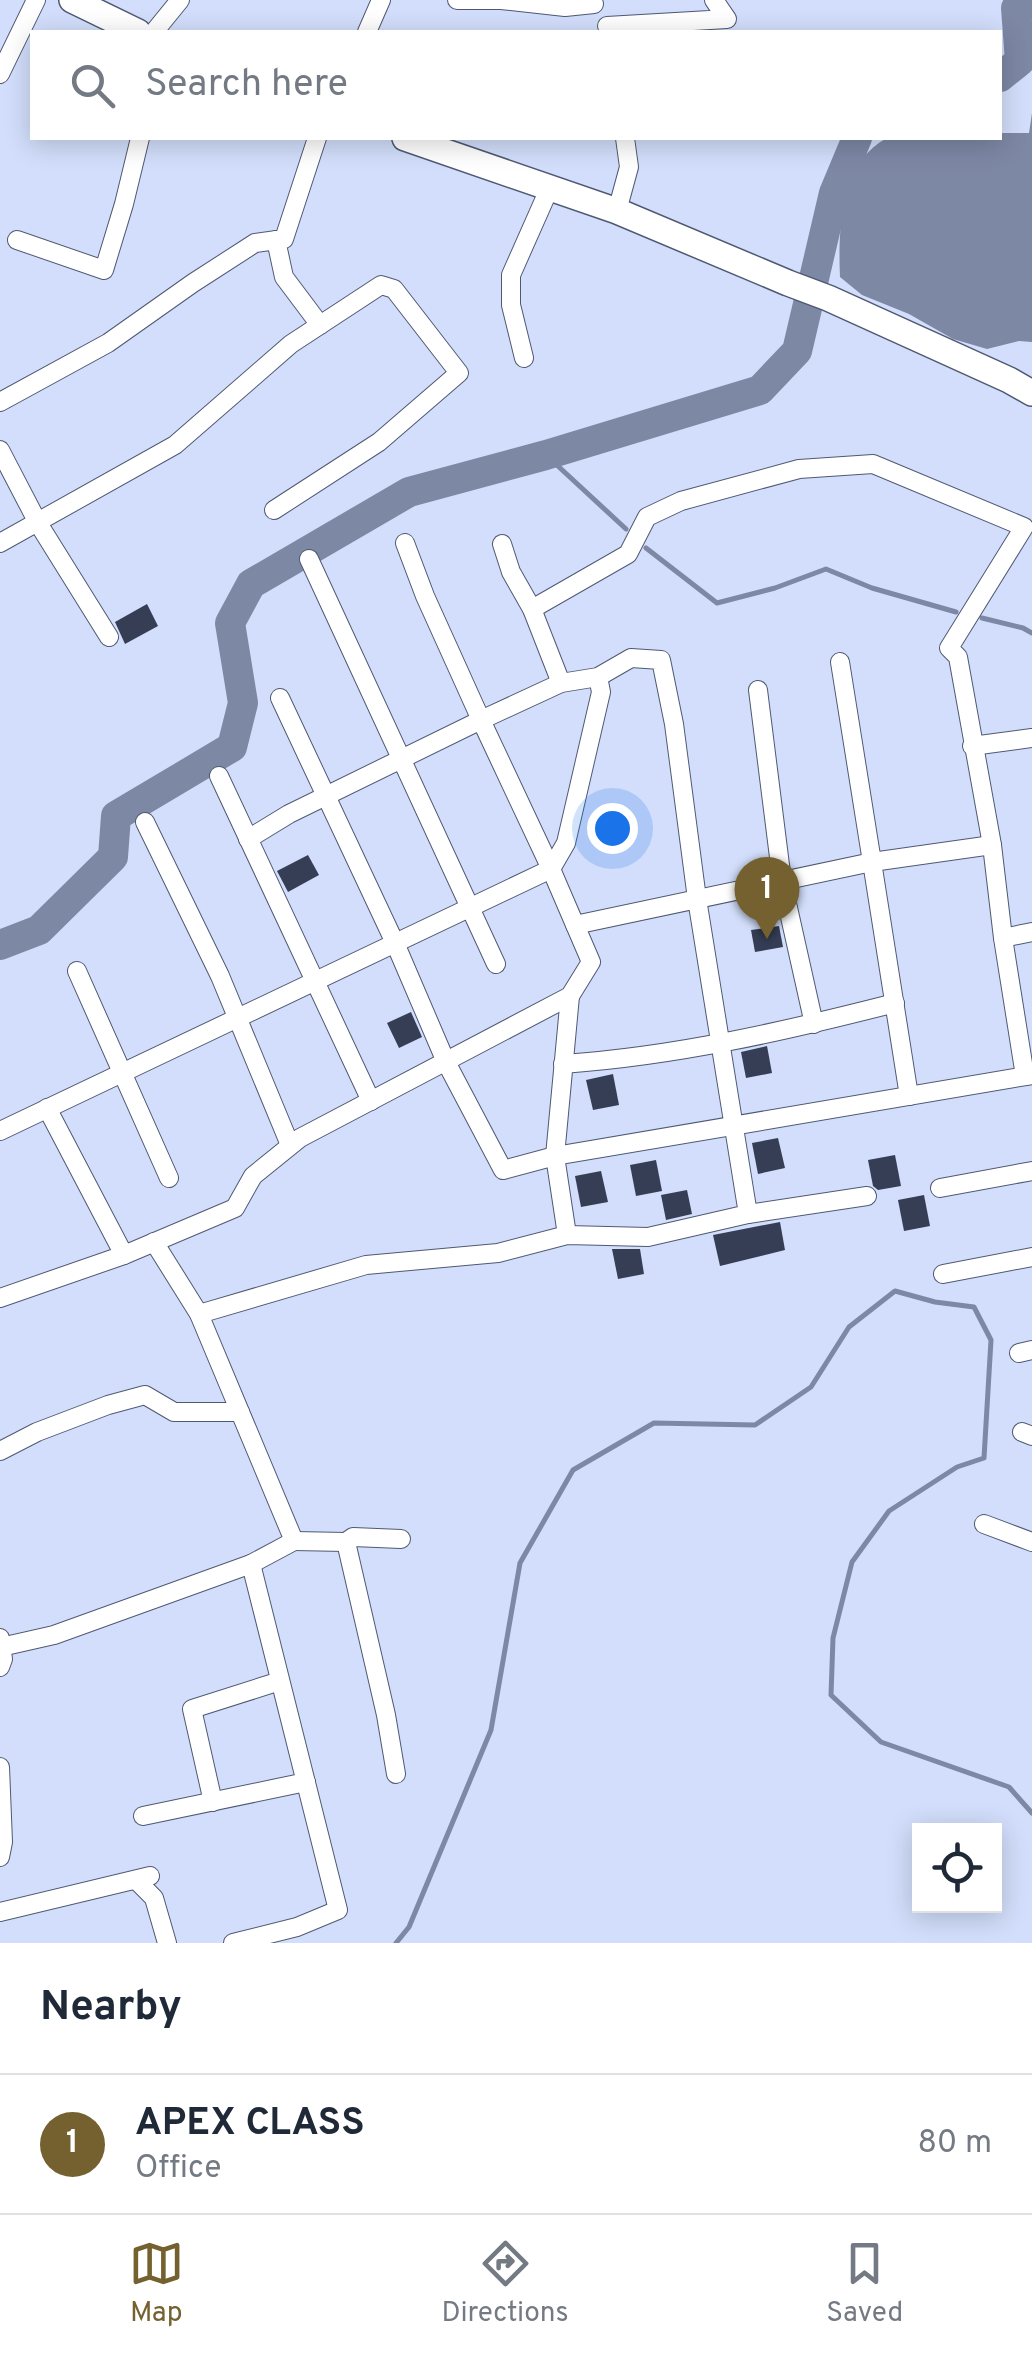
<!DOCTYPE html>
<html lang="en">
<head>
<meta charset="utf-8">
<style>
  :root { --surface:#fff; --page:#f6f6f7; --text:#1f2937; --muted:#747a83; --line:#e0e1e3; --accent:#74612f }
  body { margin:0; font-family:Overpass,sans-serif; background:var(--page); color:var(--text) }
  .controls { position:absolute; right:30px; bottom:30px; display:grid; overflow:hidden; border-radius:0px; box-shadow:0 5px 25px #0003 }
  .controls button { width:90px; height:90px; display:grid; place-items:center; padding:0; border:0; border-bottom:2px solid var(--line); background:var(--surface); color:var(--text); font:50px sans-serif }
  .you { position:absolute; left:612px; top:828px; width:35px; height:35px; margin:-25px; border:8px solid #fff; border-radius:50%; background:#1a73e8; box-shadow:0 0 0 15px #1a73e833 }
  .badge { display:grid; place-items:center; width:65px; height:65px; border-radius:50%; background:var(--accent); color:#fff; font-size:32px; font-weight:700 }
  .pin { position:absolute; translate:-50% -82px; filter:drop-shadow(0 2px 5px #0008) }
  .pin::after { content:''; position:absolute; top:52px; width:35px; height:30px; background:inherit; clip-path:polygon(0 0,100% 0,50% 100%) }
  .list { margin:0; padding:0; list-style:none }
  h2 { display:flex; justify-content:space-between; align-items:center; height:130px; margin:0; padding:0 40px; font-size:42px }
  h2 small { font-size:32px; font-weight:400; color:var(--muted) }
  .list li { display:grid; grid-template-columns:65px 1fr auto; gap:30px; align-items:center; box-sizing:border-box; height:140px; padding:0 40px; border-top:2px solid var(--line) }
  .list b { display:block; font-size:38px; white-space:nowrap }
  .list p { margin:0; font-size:32px; white-space:nowrap; color:var(--muted) }
  .list em { font-size:32px; font-style:normal; color:var(--muted) }
  .icon { flex:none; width:55px; height:55px; fill:none; stroke:currentColor; stroke-width:2; stroke-linecap:round; stroke-linejoin:round }
  .map { position:relative; flex:none; width:1032px; height:1943px; overflow:hidden }
  .search { position:absolute; background:var(--surface); box-shadow:0 5px 25px #0003; left:30px; right:30px; top:30px; height:110px; display:flex; align-items:center; gap:25px; box-sizing:border-box; padding:0 35px; border-radius:0px; color:var(--muted); font-size:38px }
  .sheet { height:270px; background:var(--surface) }
  nav { display:flex; justify-content:space-around; align-items:center; box-sizing:border-box; height:140px; border-top:2px solid var(--line); background:var(--surface); font-size:28px; color:var(--muted) }
  nav a { display:grid; justify-items:center; gap:5px }
  nav .on { color:var(--accent) }
  .map>svg:first-child { display:block }
</style>
</head>
<body>
<div class="map">
<svg width="1032" height="1943" viewBox="0 0 1032 1943">
  <rect width="100%" height="100%" fill="#d2defb"/>
  <path fill="#7d88a5" d="M1032 113V342L1019 341 987 349 953 339 909 314 862 295 840 277C838 230 840 162 887 138H1000V133H1029Z"/>
  <g fill="none" stroke-linecap="round" stroke-linejoin="round">
    <g stroke="#7d88a5" stroke-width="5">
      <polyline points="546,455 626,529"/>
      <polyline points="646,548 717,603 775,588 826,569 872,588 956,612"/>
      <polyline points="982,618 1023,628 1032,633"/>
      <polyline points="396,1943 409,1927 491,1730 520,1563 573,1470 654,1423 755,1425 811,1387 849,1327 895,1291 935,1302 974,1307 991,1340 984,1458 957,1467 889,1511 852,1562 833,1638 831,1695 881,1742 1009,1787 1032,1813"/>
    </g>
    <g stroke="#7d88a5" stroke-width="30">
      <polyline points="1000,77 1020,61 1016,8 1032,4"/>
      <polyline points="0,945 39,930 113,857 116,816 232,747 243,703 230,623 251,584 409,492 546,455 760,390 797,351 834,193 857,138"/>
    </g>
  </g>
  <g fill="#353e55">
    <polygon points="147,604 158,626 125,644 115,622"/>
    <polygon points="308,855 319,875 288,892 277,871"/>
    <polygon points="779,926 783,947 755,952 751,930"/>
    <polygon points="411,1012 422,1037 399,1048 387,1023"/>
    <polygon points="767,1046 772,1073 746,1078 741,1052"/>
    <polygon points="613,1074 619,1105 593,1110 586,1080"/>
    <polygon points="778,1138 785,1168 758,1174 752,1143"/>
    <polygon points="895,1155 901,1186 878,1190 873,1186 868,1160"/>
    <polygon points="656,1160 662,1191 636,1196 630,1165"/>
    <polygon points="601,1171 608,1202 581,1207 575,1176"/>
    <polygon points="687,1190 692,1214 666,1220 661,1195"/>
    <polygon points="924,1195 930,1226 904,1231 898,1200"/>
    <polygon points="780,1222 785,1250 720,1266 713,1235"/>
    <polygon points="612,1249 640,1249 644,1274 618,1279"/>
  </g>
  <g fill="none" stroke-linecap="round" stroke-linejoin="round">
    <g stroke="#4f5972" stroke-width="20">
      <g id="street">
        <polyline points="457,0 501,0 565,7 594,4"/>
        <polyline points="607,26 727,19 714,0"/>
        <polyline points="154,32 180,0"/>
        <polyline points="367,32 381,0"/>
        <polyline points="0,74 36,0"/>
        <polyline points="617,211 629,167 625,138"/>
        <polyline points="17,240 104,270 124,204 140,138"/>
        <polyline points="276,240 284,277 320,325"/>
        <polyline points="524,358 511,305 511,275 550,187"/>
        <polyline points="0,402 108,343 193,283 255,243 284,239 317,138"/>
        <polyline points="0,450 38,523 109,637"/>
        <polyline points="0,543 175,445 291,344 381,285 394,289 459,373 379,442 274,510"/>
        <polyline points="502,544 511,572 532,609 561,683"/>
        <polyline points="309,559 496,964"/>
        <polyline points="532,609 628,554 647,517 681,501 799,469 873,464 1024,527 949,648 958,657 992,845 1003,938 1025,1076"/>
        <polyline points="840,662 872,862 992,845"/>
        <polyline points="758,690 782,881 814,1024"/>
        <polyline points="280,698 395,943 446,1062 503,1170 555,1156 567,1235"/>
        <polyline points="972,746 1032,738"/>
        <polyline points="219,776 371,1101"/>
        <polyline points="145,822 220,976 290,1145"/>
        <polyline points="575,925 872,862 909,1096"/>
        <polyline points="1003,938 1032,932"/>
        <polyline points="77,971 169,1178"/>
        <polyline points="570,996 555,1156 1032,1075"/>
        <path d="M563 1064C676 1056 786 1031 895 1003"/>
        <polyline points="47,1108 124,1255"/>
        <polyline points="0,1131 551,869 566,843 601,692 598,677"/>
        <polyline points="940,1188 1032,1171"/>
        <polyline points="748,1214 867,1196"/>
        <polyline points="154,1242 199,1314 294,1541 251,1564"/>
        <polyline points="943,1274 1032,1257"/>
        <polyline points="0,1298 124,1255 235,1208 253,1176 300,1138 570,996 591,962 551,869 481,720 289,814 248,839"/>
        <polyline points="199,1314 366,1265 498,1253 567,1235 648,1237 748,1214 697,899 674,724 661,660 631,658 598,677 561,683 481,720 425,596 405,543"/>
        <polyline points="1019,1353 1032,1350"/>
        <polyline points="1022,1432 1032,1436"/>
        <polyline points="0,1451 37,1432 108,1405 145,1395 174,1412 240,1412"/>
        <polyline points="984,1524 1032,1542"/>
        <polyline points="294,1541 346,1542 353,1537 401,1539"/>
        <polyline points="346,1542 386,1715 396,1774"/>
        <polyline points="1,1647 54,1635 251,1564 338,1910 297,1927 233,1943"/>
        <polyline points="0,1667 3,1659 0,1638"/>
        <polyline points="0,1767 3,1842 0,1857"/>
        <polyline points="213,1802 192,1709 280,1681"/>
        <polyline points="143,1816 306,1782"/>
        <polyline points="136,1880 154,1898 167,1943"/>
        <polyline points="0,1912 150,1876"/>
      </g>
    </g>
    <g stroke="#4f5972" stroke-width="28">
      <g id="secondary">
        <polyline points="72,0 138,32"/>
        <polyline points="405,138 617,211 788,283 828,298 1009,380 1032,393"/>
      </g>
    </g>
    <use href="#street" stroke="#fff" stroke-width="18"/>
    <use href="#secondary" stroke="#fff" stroke-width="25"/>
  </g>
</svg>
<div class="controls">
<button><svg class="icon" aria-label="locate" viewBox="0 0 24 24"><circle cx="12" cy="12" r="6"/><path d="M12 2v4M12 18v4M2 12h4M18 12h4"/></svg></button>
</div>
<div class="you"></div>
<div class="pin badge" style="left:767px;top:939px">1</div>
<div class="search"><svg class="icon" aria-label="search" viewBox="0 0 24 24"><circle cx="10" cy="10" r="6"/><path d="M15 15l6 6"/></svg>Search here</div>
</div>
<section class="sheet">
<h2>Nearby<small></small></h2>
<ul class="list">
<li><span class="badge">1</span><div><b>APEX CLASS</b><p>Office</p></div><em>80 m</em></li>
</ul>
</section>
<nav>
<a class="on"><svg class="icon" aria-label="map" viewBox="0 0 24 24"><path d="M3 6l6-2 6 2 6-2v14l-6 2-6-2-6 2zM9 4v14M15 6v14"/></svg>Map</a>
<a><svg class="icon" aria-label="directions" viewBox="0 0 24 24"><path d="M12 3l9 9-9 9-9-9zM9 14v-3h6M13 9l2 2-2 2"/></svg>Directions</a>
<a><svg class="icon" aria-label="saved" viewBox="0 0 24 24"><path d="M7 4h10v16l-5-4-5 4z"/></svg>Saved</a>
</nav>
</body>
</html>
